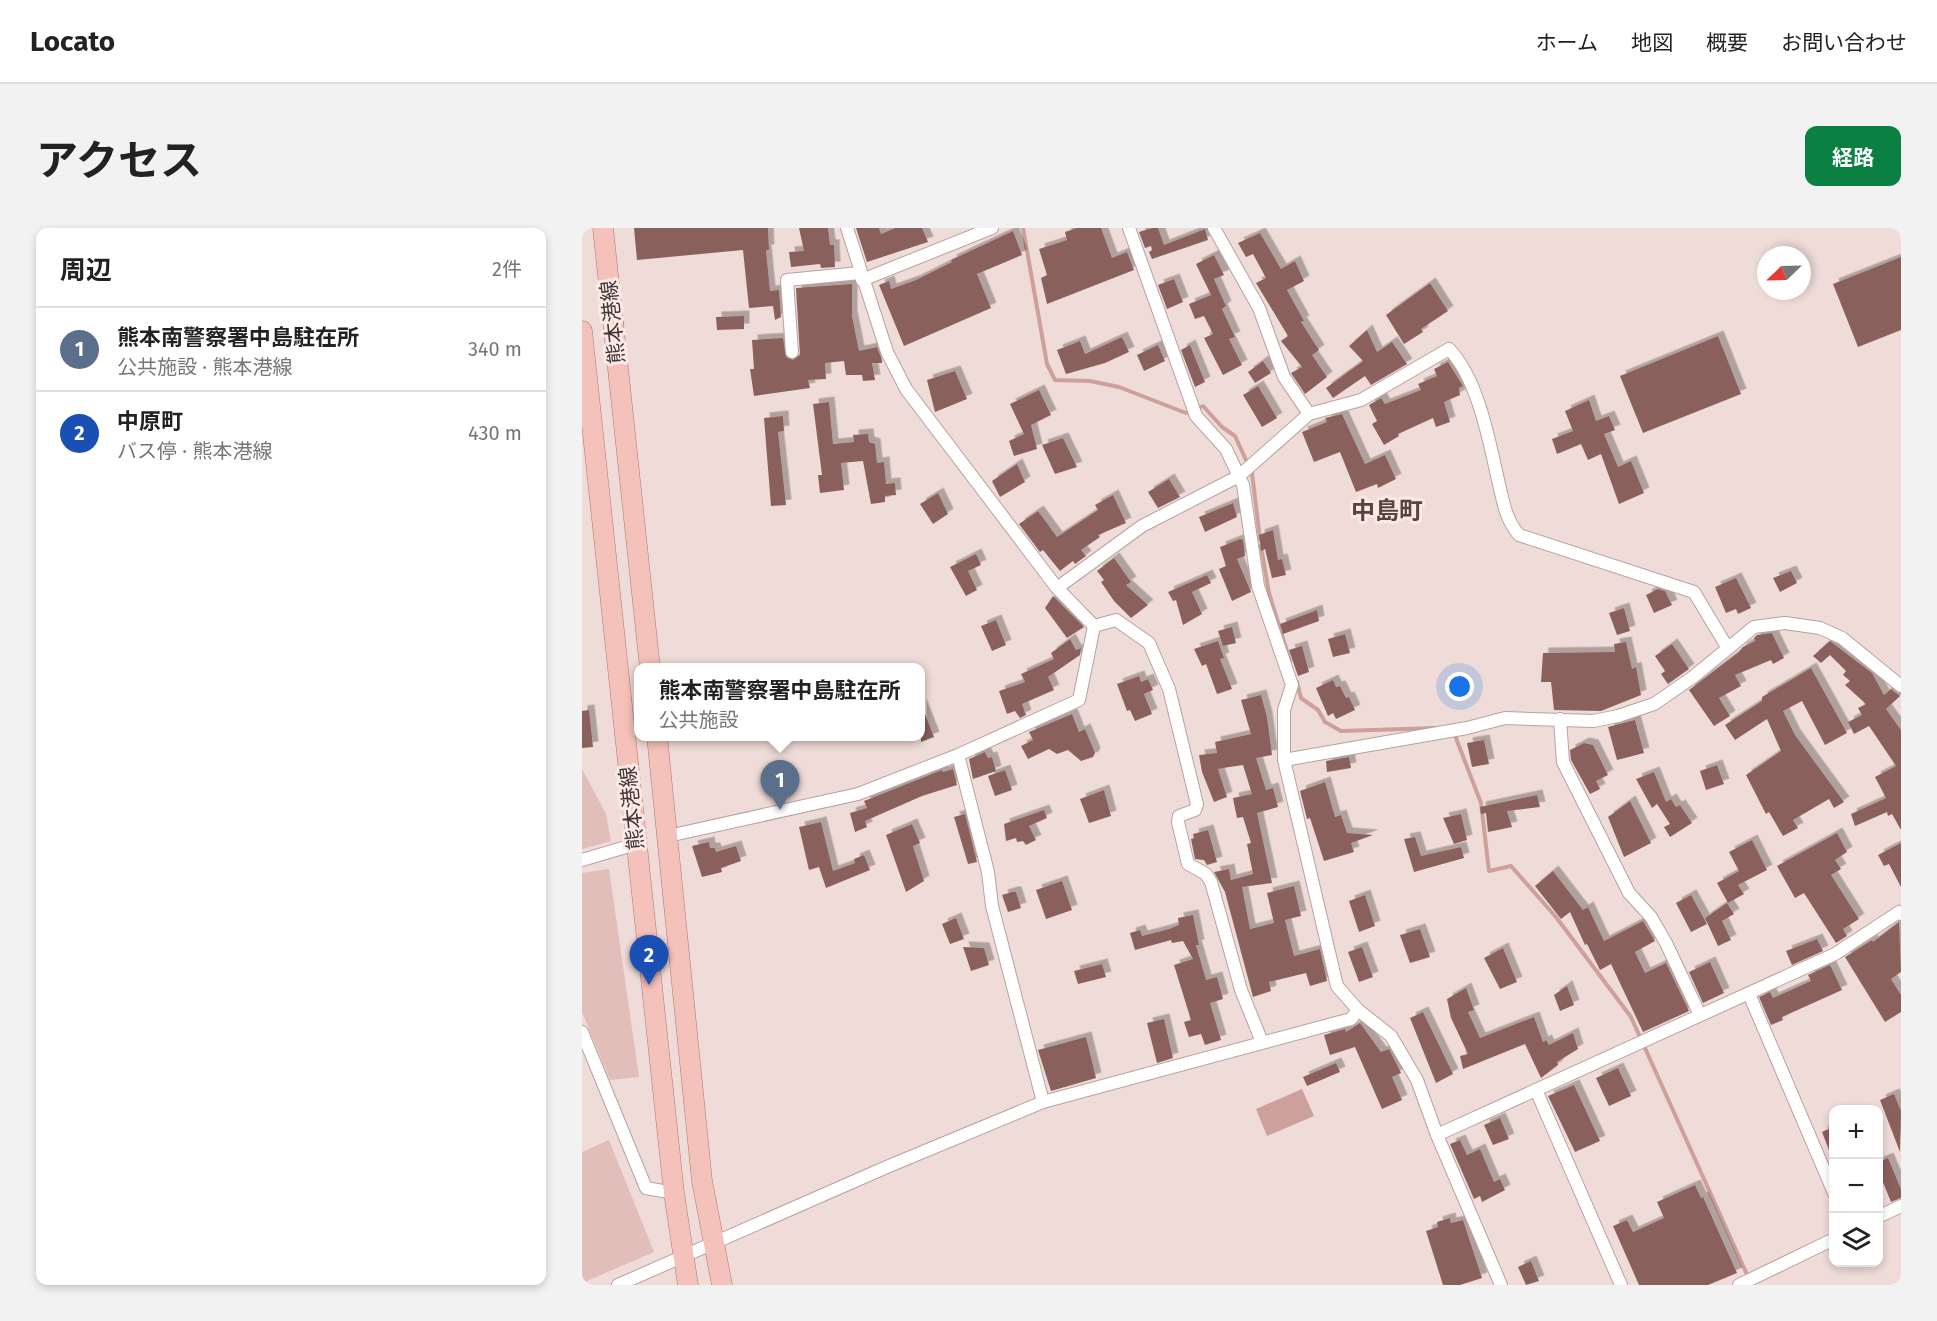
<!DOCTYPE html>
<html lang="ja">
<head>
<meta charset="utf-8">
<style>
  :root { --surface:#fff; --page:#f2f2f2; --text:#222; --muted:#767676; --line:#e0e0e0; --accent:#0b8043 }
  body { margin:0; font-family:"Fira Sans","Noto Sans JP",sans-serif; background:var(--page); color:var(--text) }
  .controls { position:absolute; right:18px; bottom:18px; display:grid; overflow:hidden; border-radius:12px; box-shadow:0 3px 9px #0003 }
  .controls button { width:54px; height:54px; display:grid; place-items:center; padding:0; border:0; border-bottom:2px solid var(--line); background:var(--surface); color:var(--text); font:30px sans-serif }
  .compass { position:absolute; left:1175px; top:18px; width:54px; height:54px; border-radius:50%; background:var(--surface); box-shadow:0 3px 9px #0003; rotate:247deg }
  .you { position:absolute; left:878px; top:459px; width:21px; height:21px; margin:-15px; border:4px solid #fff; border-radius:50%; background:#1a73e8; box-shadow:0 0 0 9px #1a73e833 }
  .badge { display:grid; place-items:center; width:39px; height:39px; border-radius:50%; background:var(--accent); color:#fff; font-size:20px; font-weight:700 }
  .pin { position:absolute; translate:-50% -50px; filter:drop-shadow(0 2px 3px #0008) }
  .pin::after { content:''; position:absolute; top:32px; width:21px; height:18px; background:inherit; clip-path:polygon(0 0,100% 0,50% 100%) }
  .popup { position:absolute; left:52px; top:435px; width:291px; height:78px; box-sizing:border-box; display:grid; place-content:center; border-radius:12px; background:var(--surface); filter:drop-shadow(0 2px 4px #0005); font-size:20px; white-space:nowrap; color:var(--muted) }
  .popup b { font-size:22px; color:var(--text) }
  .popup::after { content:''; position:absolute; left:50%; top:100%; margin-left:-12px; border:12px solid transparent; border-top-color:var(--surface) }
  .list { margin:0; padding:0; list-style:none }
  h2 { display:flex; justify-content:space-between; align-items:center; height:78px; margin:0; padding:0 24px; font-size:26px }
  h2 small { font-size:20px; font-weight:400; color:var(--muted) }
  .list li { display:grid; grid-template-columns:39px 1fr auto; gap:18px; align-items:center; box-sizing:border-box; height:84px; padding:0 24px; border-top:2px solid var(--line) }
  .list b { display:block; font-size:22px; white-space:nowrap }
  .list p { margin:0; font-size:20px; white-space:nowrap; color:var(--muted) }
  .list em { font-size:20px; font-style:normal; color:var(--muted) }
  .icon { flex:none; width:33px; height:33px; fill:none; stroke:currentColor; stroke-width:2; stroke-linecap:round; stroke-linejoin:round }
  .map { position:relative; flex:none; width:1319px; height:1057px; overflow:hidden; border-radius:12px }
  header { display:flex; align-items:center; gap:36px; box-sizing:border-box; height:84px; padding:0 30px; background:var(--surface); border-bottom:2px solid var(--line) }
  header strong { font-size:28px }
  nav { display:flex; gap:33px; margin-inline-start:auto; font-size:21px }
  .intro { display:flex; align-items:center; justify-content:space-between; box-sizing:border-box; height:144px; padding:0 36px }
  h1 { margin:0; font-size:42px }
  .button { padding:15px 27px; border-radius:12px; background:var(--accent); color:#fff; font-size:21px; font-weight:700 }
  main { display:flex; gap:36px; padding:0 36px }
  aside { flex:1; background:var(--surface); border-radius:12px; box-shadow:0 3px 9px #0003 }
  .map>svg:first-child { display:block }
</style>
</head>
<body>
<header>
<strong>Locato</strong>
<nav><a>ホーム</a><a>地図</a><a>概要</a><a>お問い合わせ</a></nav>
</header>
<div class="intro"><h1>アクセス</h1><a class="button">経路</a></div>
<main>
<aside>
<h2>周辺<small>2件</small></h2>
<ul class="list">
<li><span class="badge" style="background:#5c6f8a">1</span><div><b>熊本南警察署中島駐在所</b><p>公共施設 · 熊本港線</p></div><em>340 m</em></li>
<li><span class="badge" style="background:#1a4fb4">2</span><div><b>中原町</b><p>バス停 · 熊本港線</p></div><em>430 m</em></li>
</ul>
</aside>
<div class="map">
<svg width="1319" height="1057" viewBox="0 0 1319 1057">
  <defs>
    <filter id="shadow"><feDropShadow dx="5.5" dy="-5.5" stdDeviation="0" flood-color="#0004"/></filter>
  </defs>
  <rect width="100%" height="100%" fill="#efdbd8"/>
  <g fill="#e1beb9">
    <polygon points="0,541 24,586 29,613 0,621"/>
    <polygon points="27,641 57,849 28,852 0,784 0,645"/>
    <polygon points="27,912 72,1024 0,1055 0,924"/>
  </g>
  <polygon fill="#cea09b" points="720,861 732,888 685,908 674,881"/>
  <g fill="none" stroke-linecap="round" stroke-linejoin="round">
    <g stroke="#cea09b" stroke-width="4">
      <polyline points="441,0 465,136 473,152 508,153 537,159 604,185 621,178 640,199 653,208 670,245 678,311"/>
      <polyline points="679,318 687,365 708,433"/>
      <polyline points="715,454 719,470 736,482 743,494 759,503 853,500"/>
      <polyline points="872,505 899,575 907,643 929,638 974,689 1049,789 1167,1051"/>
    </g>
  </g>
  <g fill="#8a615c" filter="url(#shadow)">
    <polygon points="52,0 186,0 187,22 184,22 188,63 197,62 199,89 193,92 191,78 167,80 161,22 55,32"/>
    <polygon points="217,0 246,0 248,17 252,17 253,39 239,40 238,36 209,39 207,24 222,23"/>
    <polygon points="274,0 297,0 299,6 313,0 340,0 346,14 285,34"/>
    <polygon points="495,0 519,0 530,30 545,24 552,42 465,76 459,50 465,47 457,21 485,12 483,4"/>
    <polygon points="570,0 576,0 582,17 623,1 626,12 570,31 567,24 570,22 569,18 563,20 557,4"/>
    <polygon points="431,3 440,27 395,46 409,80 322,118 297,57 307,53 309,61 334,52 370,34 369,32"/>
    <polygon points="678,5 699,41 713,33 722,53 705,62 722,93 719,94 737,122 730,127 745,149 723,166 709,145 720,139 699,113 706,108 674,55 684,50 671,26 664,29 656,15"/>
    <polygon points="632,27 642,47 632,51 644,78 640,81 653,109 647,111 660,137 641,147 622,110 631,106 622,88 613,91 607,76 629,67 614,36"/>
    <polygon points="1319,29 1319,102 1276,119 1251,56"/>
    <polygon points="592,51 601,74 585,81 576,57"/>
    <polygon points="848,55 866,83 839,101 841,104 822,116 804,87"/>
    <polygon points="270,56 270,88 277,123 295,119 300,132 300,135 290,135 293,152 281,153 280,147 264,147 262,133 243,135 244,151 226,152 228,160 172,168 168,141 172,141 170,112 201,110 204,129 211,132 218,127 214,60"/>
    <polygon points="162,88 162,101 135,102 134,89"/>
    <polygon points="785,102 795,124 810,114 825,136 789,157 783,148 751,170 744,160 781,133 767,118"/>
    <polygon points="1136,108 1159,166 1061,205 1038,148"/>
    <polygon points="540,109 547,124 523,135 484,146 475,122 498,113 503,126"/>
    <polygon points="576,117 583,133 562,143 555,127"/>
    <polygon points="608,117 623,154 613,159 599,122"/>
    <polygon points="681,133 689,145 673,155 666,144"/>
    <polygon points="866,134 881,158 877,160 878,167 862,174 868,194 854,199 851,190 816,206 817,208 802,217 790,196 795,193 787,177 799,170 803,176 839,162 836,156 855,148 852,141"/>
    <polygon points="373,143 385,171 353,184 345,152"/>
    <polygon points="676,158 695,190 680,199 661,167"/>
    <polygon points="457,162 469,187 449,197 455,221 432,228 427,213 442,206 428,176"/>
    <polygon points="1007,172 1014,193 1027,188 1033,202 1022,206 1036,239 1049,233 1062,265 1037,276 1019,226 1006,232 999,216 975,226 970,211 991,203 983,183"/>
    <polygon points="247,174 251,216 272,214 271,207 286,206 287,214 293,216 295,235 302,234 304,256 313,255 314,267 303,268 303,274 289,276 281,233 259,235 262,262 238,265 236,247 240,247 231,176"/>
    <polygon points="760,186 783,236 803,227 814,251 796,260 795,256 774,264 758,224 732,234 720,204 745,194 743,190"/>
    <polygon points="201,188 202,203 196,204 204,277 189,278 182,190"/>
    <polygon points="481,210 495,239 473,246 460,217"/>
    <polygon points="435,236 443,254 418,269 410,253"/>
    <polygon points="587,251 598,269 576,280 566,264"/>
    <polygon points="356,265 366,286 351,296 338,276"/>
    <polygon points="531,267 544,295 516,307 518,309 499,322 504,328 493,336 491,333 478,343 461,322 458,324 437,296 456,283 475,309 516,282 513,277"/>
    <polygon points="651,275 655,289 623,304 617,289"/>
    <polygon points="691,302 696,332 700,331 704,347 690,350 683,321 679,323 677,307"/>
    <polygon points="658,311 661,312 663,328 655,331 669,364 650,373 637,341 644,338 638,319"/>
    <polygon points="394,326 399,337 386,343 395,362 384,368 368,339"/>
    <polygon points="532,330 549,354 544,357 566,377 549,390 532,373 519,354 522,352 515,343"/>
    <polygon points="1209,343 1215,355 1198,364 1191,350"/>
    <polygon points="625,347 629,355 610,364 620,386 601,397 594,372 591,373 586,364"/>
    <polygon points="1154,350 1169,380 1156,386 1154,381 1144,385 1133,359"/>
    <polygon points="1076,361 1083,363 1090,377 1072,385 1064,367"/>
    <polygon points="471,368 502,399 485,410 463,380"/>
    <polygon points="1042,380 1048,403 1035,407 1027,385"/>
    <polygon points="735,382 737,393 701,406 698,396"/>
    <polygon points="414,392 424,417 410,423 399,398"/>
    <polygon points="650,399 654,415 641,418 636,403"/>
    <polygon points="1190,405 1202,430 1191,436 1189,432 1153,447 1159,458 1137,470 1148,488 1132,498 1107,462 1157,424 1161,419 1173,413 1172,410 1175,407"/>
    <polygon points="763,406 768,425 751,429 746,411"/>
    <polygon points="488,411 494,422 499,420 498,427 466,449 472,462 440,476 444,487 438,490 433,483 425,486 417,463 443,454 439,446 472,431 469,425"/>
    <polygon points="636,413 642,430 638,431 650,461 635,466 624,436 620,438 612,421"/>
    <polygon points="1248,413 1290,445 1302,467 1309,461 1318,468 1304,481 1319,502 1319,602 1310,586 1306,588 1305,584 1273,598 1269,586 1304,570 1293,549 1314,538 1287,498 1272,506 1266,494 1280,487 1276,480 1284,476 1263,457 1268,453 1261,447 1264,443 1248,427 1239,435 1231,428"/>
    <polygon points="1044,414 1050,441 1054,439 1059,467 1019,483 972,482 969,454 959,454 961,425 1033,424 1032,416"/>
    <polygon points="1090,416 1107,441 1086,456 1079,446 1083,443 1073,428"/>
    <polygon points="720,418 727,444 716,448 707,422"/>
    <polygon points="1229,440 1265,505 1243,517 1220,473 1201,483 1213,507 1262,574 1252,580 1247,571 1211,592 1216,600 1201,608 1187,584 1184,586 1164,547 1199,523 1185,491 1153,512 1143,497 1180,473 1180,469"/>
    <polygon points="557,448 559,454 566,451 571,462 562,466 570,486 553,493 548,482 545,483 535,456"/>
    <polygon points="751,452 754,459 758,458 764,470 767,469 773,482 754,491 751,485 746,488 734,460"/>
    <polygon points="679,467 685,489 690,527 674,530 684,562 691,560 696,579 675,585 690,655 660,659 668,701 692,695 685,665 712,658 719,688 703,692 712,728 738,721 745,753 728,758 724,745 687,754 689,763 671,769 643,664 632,644 647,641 649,652 671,646 665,616 669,615 661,589 655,590 651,570 670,566 661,537 641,540 636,541 645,569 632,574 620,544 617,527 635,525 633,514 669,506 659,472"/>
    <polygon points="339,476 352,509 339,514"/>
    <polygon points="7,482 11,519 0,520 0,483"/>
    <polygon points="490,486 497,504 503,501 513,525 511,529 499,533 486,522 475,526 467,521 446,531 439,518 451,512 447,504"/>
    <polygon points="1053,492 1062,525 1035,532 1026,499"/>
    <polygon points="902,512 907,536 890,539 885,515"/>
    <polygon points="1002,515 1011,517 1026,547 1014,553 1018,561 1008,566 989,532 988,522"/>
    <polygon points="403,524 406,530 410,529 414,543 391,551 387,531"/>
    <polygon points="767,529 769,540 745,544 744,533"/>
    <polygon points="1135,537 1142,556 1124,562 1118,543"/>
    <polygon points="371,541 375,557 340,568 283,593 285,599 273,604 268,585 285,580 282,573 360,542 361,544"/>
    <polygon points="423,542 430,562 413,568 406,548"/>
    <polygon points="1072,544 1084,574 1089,571 1094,579 1098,577 1110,595 1088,609 1082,599 1088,596 1075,576 1070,580 1054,551"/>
    <polygon points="743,554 753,589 759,587 765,605 791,607 769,615 772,624 742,633 728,590 725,591 718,563"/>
    <polygon points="522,562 529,588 507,595 498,571"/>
    <polygon points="955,567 958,579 925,583 930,599 906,604 904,585 899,586 898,579"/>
    <polygon points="1048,573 1069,615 1042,629 1026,589"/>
    <polygon points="462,582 465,590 447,598 454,612 444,617 441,613 435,614 434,610 424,613 422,596"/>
    <polygon points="383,586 395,634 386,636 372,589"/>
    <polygon points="879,586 885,612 872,616 861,590"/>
    <polygon points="239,594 251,643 273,635 272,631 282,627 288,642 244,660 237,639 227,642 217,599"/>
    <polygon points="330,596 338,615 331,618 342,653 324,664 304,607"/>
    <polygon points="626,602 635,634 625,637 622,632 613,631 609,611 612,610 611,606"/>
    <polygon points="1255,605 1265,624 1253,632 1259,641 1249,647 1277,691 1261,701 1265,708 1254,715 1222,665 1213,670 1195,638"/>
    <polygon points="833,609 839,628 879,619 882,630 832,644 822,611"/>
    <polygon points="1170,612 1185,642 1156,657 1162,666 1146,675 1135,655 1157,643 1147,624"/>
    <polygon points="127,614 128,620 133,620 134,624 154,618 159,633 139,640 140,644 120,649 110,618"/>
    <polygon points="1319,615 1319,659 1307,636 1302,638 1296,627"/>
    <polygon points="971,643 1001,682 1006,679 1022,713 1061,693 1073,713 1053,724 1063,745 1084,735 1107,783 1061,804 1029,736 1018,742 1005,716 1003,717 988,684 979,691 953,658"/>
    <polygon points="480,653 490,682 464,691 454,662"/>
    <polygon points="430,664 434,664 439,680 426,684 420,667"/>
    <polygon points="783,667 793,698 777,704 767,673"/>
    <polygon points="1109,667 1125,696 1109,704 1094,675"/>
    <polygon points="1145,675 1152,686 1140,693 1149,712 1136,718 1123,690"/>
    <polygon points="611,687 617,717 614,717 624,752 635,749 641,771 628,775 639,812 623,817 619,806 607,809 602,794 609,792 592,737 611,731 601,713 590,715 589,712 553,722 548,705 558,702 560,708 587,701 597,697 596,690"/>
    <polygon points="374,690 382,711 368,716 360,696"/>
    <polygon points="1317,694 1319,744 1309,751 1319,767 1319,784 1303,794 1263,729 1290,712 1291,714"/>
    <polygon points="838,701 848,729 828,735 818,707"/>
    <polygon points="1235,711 1241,723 1210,737 1204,723"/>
    <polygon points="381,719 402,720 407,737 389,743"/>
    <polygon points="780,719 791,749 777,754 766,724"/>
    <polygon points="921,720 935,754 918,761 902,730"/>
    <polygon points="1128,734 1142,765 1121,775 1107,744"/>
    <polygon points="520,736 524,749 496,756 492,743"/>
    <polygon points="1248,737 1260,762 1200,789 1201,792 1189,797 1177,769 1188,764 1191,770 1229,753 1226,747"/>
    <polygon points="985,758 992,777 978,783 972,767"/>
    <polygon points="884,760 892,782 886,784 898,810 952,789 961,814 964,812 967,817 991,805 996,821 975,834 976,837 959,850 943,816 881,841 878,828 886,826 869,790 865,771"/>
    <polygon points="841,784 871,846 854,855 828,790"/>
    <polygon points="582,791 591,830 575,835 565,795"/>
    <polygon points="778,795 799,824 807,821 819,845 810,849 820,872 800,881 773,819 748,827 742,807 763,801 764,804"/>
    <polygon points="504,809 514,850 469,863 456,822"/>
    <polygon points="754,835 758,844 725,858 721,849"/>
    <polygon points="1036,840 1049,868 1027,878 1014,850"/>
    <polygon points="992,857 1018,913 993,924 966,868"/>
    <polygon points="1312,866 1319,883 1318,924 1298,872"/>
    <polygon points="918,890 927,911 911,917 902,897"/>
    <polygon points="1251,899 1251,932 1240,904"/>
    <polygon points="878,912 885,927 898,921 912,954 918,951 923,962 900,974 898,968 892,971 868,916"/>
    <polygon points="1306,930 1319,961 1319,970 1309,974 1296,942 1296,934"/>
    <polygon points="1113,957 1119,970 1121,969 1155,1045 1126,1057 1057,1057 1031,998 1045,992 1051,1004 1082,990 1075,974"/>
    <polygon points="868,990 869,995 881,992 900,1050 878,1057 861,1057 844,1003 856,999 855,994"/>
    <polygon points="949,1033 957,1053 944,1057 936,1039"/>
  </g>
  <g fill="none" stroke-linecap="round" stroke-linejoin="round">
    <g stroke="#b6a3a0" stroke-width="14">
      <g id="street">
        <polyline points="265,0 305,124 324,161 475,360 512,398"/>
        <polyline points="547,0 614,188 644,221 661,257 676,358 710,457 702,482 702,532 755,758 776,782 809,808 835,852 855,907 919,1057"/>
        <polyline points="632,0 677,80 702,149 727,186"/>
        <polyline points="280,52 410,0"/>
        <polyline points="210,124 205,52 278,45"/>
        <path d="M475 360 560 298 657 248 727 186 779 172 867 121C896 151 907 212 916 252 921 272 923 291 937 307L1112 364 1145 419"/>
        <polyline points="512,398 534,392 567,415 587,461 615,576 613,582 597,588 596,594 606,636 624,646 629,654 659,762 680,814"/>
        <polyline points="978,491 981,534 1047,665 1069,689 1084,715 1118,787"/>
        <polyline points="376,527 406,644 410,678 461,874"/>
        <polyline points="702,532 885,500 923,490 1011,493 1036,488 1072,476 1111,449 1172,399 1203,395 1238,400 1260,410 1319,458"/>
        <polyline points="86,608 276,566 376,527 497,472 512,398"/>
        <polyline points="0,632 54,616"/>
        <polyline points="1167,766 1252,965"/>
        <polyline points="0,804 64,960 92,965"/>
        <polyline points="954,862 1039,1057"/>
        <polyline points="855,907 1253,726 1317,684 1319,686"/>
        <polyline points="1296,989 1319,978"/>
        <polyline points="36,1057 307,938 461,874 769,791 776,782"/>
        <polyline points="1157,1057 1252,1011"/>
      </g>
    </g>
    <g stroke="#b0756f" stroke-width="21">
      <g id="primary">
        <polyline points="21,0 68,440"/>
        <polyline points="0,103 92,965 106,1057"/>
        <polyline points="75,508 120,953 140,1057"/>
      </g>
    </g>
    <use href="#street" stroke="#fff" stroke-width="12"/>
    <use href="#primary" stroke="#f5c1bb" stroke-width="20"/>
  </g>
  <g text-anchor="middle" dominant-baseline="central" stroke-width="6" stroke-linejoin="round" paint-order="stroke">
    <g font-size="21" fill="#3e3635" stroke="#fce8e5">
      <text transform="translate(31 94) rotate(-96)">熊本港線</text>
      <text transform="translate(50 580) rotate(-96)">熊本港線</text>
    </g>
    <g font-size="24" font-weight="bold" fill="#544442" stroke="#fce8e5">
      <text x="805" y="283">中島町</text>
    </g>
  </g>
</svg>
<div class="controls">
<button>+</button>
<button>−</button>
<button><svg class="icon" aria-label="layers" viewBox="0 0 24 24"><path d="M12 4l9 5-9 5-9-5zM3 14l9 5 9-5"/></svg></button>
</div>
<svg class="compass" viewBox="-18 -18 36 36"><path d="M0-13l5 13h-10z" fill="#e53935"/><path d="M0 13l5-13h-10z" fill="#767676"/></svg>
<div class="you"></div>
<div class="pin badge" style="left:198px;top:582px;background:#5c6f8a">1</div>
<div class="popup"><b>熊本南警察署中島駐在所</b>公共施設</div>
<div class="pin badge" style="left:67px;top:757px;background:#1a4fb4">2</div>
</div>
</main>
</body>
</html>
